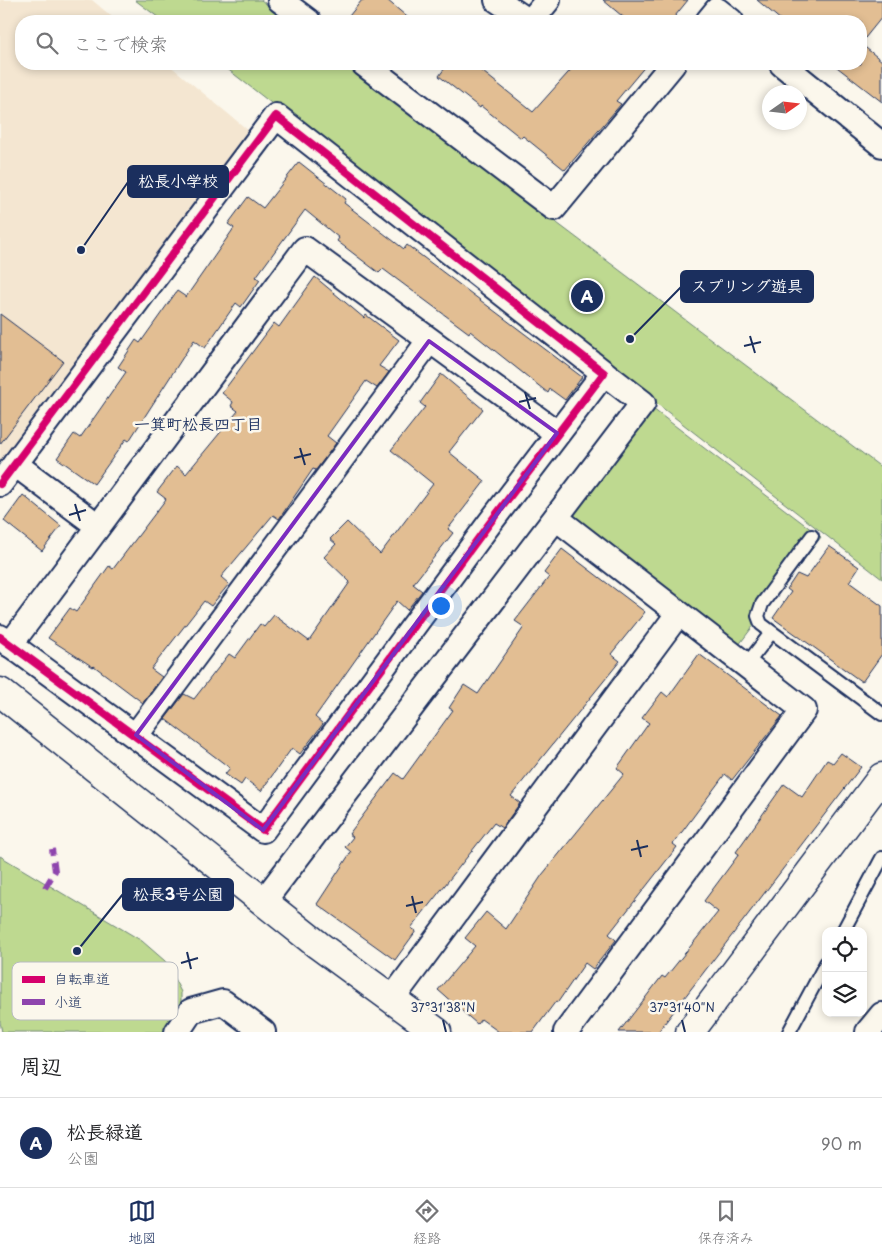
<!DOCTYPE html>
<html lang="ja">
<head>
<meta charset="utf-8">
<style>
  :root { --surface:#fff; --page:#f6f6f6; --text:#202124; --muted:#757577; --line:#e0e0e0; --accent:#1b2f5e }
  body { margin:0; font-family:"Playpen Sans","Klee One",sans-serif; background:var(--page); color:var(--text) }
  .controls { position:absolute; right:15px; bottom:15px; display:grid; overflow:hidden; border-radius:10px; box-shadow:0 2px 8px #0003 }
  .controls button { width:45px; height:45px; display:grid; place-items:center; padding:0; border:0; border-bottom:1px solid var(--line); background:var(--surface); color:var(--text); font:25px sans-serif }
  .compass { position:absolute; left:762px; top:85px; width:45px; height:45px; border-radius:50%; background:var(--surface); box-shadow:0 2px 8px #0003; rotate:76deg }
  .you { position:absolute; left:440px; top:605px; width:18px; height:18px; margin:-12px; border:4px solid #fff; border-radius:50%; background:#1a73e8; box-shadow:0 0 0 8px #1a73e833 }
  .badge { display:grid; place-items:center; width:32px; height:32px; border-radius:50%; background:var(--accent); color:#fff; font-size:16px; font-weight:700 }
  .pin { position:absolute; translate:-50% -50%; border:2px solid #fff; box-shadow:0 1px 5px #0006 }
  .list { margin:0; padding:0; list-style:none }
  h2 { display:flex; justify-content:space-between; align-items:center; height:65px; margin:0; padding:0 20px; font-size:21px }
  h2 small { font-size:16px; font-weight:400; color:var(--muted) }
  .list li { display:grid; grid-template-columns:32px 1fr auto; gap:15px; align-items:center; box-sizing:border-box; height:90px; padding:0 20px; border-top:1px solid var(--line) }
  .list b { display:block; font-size:19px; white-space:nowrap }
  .list p { margin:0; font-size:16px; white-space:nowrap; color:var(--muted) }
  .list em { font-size:16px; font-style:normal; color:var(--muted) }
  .icon { flex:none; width:28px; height:28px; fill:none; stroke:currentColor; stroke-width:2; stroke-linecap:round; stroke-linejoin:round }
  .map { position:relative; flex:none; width:882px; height:1032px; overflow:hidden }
  .search { position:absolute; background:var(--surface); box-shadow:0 2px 8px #0003; left:15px; right:15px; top:15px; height:55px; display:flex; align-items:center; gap:12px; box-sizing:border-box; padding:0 18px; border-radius:20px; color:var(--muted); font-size:19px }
  .sheet { height:155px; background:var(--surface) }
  nav { display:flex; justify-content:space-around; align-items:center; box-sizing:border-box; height:70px; border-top:1px solid var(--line); background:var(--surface); font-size:14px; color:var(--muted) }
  nav a { display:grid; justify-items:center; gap:2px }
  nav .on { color:var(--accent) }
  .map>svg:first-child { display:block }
</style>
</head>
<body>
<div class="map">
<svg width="882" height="1032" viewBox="0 0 882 1032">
  <rect width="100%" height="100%" fill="#fbf7ec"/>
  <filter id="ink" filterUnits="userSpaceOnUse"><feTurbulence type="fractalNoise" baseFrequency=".02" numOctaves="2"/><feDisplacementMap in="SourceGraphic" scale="10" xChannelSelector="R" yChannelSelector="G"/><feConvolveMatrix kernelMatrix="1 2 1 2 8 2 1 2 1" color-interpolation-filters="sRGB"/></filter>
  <g filter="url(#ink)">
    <polygon fill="#f4e6d1" points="0,0 92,0 117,21 21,21 21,64 168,64 249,131 77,368 0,462"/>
    <g fill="#bed990" stroke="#6c8477">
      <polygon points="135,0 261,0 289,21 163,21"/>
      <polygon points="221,64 346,64 882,468 882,579"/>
      <polygon points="653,409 821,537 738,646 570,518"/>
      <polygon points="0,856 142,941 165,961 181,992 181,1008 166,1032 2,1032 0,1022"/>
    </g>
    <g fill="#e2be93" stroke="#1b2f5e">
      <polygon points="362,0 387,0 412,21 345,21"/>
      <polygon points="603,0 688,0 671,21 628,21"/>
      <polygon points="757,0 882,0 882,17 861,43 861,21 782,21"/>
      <polygon points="861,44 882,61 882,102 833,64 861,64"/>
      <polygon points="448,64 473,64 533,112 576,64 647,64 616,101 621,104 565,170 523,136 521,138 481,106 480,108 439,76"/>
      <polygon points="299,162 346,199 344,203 404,249 407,245 582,377 565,400 550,389 548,393 470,331 469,333 383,269 379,273 337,241 339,238 305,210 256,277 260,280 241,307 236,303 205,348 194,340 129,441 126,439 94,484 57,458 74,434 80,438 126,372 118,367 136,340 140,343 177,291 186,297 234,228 228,224 248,197 263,208"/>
      <polygon points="315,277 364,318 366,315 399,340 379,366 389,372 377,388 366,381 327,436 336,443 316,470 313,469 279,519 273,515 221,577 229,584 211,606 204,601 151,669 162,677 143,703 94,666 93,667 48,638 70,608 76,612 109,566 113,569 166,499 157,492 177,466 186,474 238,411 231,406 233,402 222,393 274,323 279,327"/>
      <polygon points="0,314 63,361 0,444"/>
      <polygon points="441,374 483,409 449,452 485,481 448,529 453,533 413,584 422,591 407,610 397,601 315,717 323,724 300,754 292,748 261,791 245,779 241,785 225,774 230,768 165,719 184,694 194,699 229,654 235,658 260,624 264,627 274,615 309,641 350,582 324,557 336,544 330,539 347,522 380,554 433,484 391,450 425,407 420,403"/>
      <polygon points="23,495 61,526 42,551 4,521"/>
      <polygon points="829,546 859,567 849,582 882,606 882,654 862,682 773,618 791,592 787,589 797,574 806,578"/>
      <polygon points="562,549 645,612 611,654 620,661 511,796 520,803 502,828 494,823 411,928 416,931 395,960 317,904 351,852 345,847 353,837 349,834 395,773 403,779 453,710 449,708 464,685 478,694 524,627 515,621 549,577 544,573"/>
      <polygon points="699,654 782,716 732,780 725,774 673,844 677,847 609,934 616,940 593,969 585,963 558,1002 556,1001 533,1032 499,1032 481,1019 477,1024 438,990 475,946 465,938 486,912 506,929 542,875 624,774 617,768 649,723 642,718 662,692 668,697"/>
      <polygon points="841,753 861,767 658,1032 619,1032 662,976 665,978 718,912 704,901 739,854 736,852 784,784 802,797 827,760 833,763"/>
    </g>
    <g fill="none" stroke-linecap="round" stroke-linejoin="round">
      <g stroke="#1b2f5e" stroke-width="16">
        <g id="lane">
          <polyline points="812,536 762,604 758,616 761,624 882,714"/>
          <polyline points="746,665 771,633"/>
          <polyline points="843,931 882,858"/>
          <polyline points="789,1032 826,963"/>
        </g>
      </g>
      <g stroke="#1b2f5e" stroke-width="28">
        <g id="street">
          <polyline points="280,0 308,21"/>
          <polyline points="497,0 528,21"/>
          <polyline points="531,21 548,0"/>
          <polyline points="708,21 717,10 731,21"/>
          <polyline points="364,64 554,208 673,64"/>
          <polyline points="782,64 882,145"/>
          <polyline points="15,464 98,526"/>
          <polyline points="0,484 276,116 604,373 489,524 263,830 0,637"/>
          <polyline points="556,518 804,710 566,1032"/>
          <polyline points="10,645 305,249 557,433"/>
          <polyline points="136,735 429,341"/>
          <polyline points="263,902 643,403 604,373"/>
          <polyline points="392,999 678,614"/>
          <polyline points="177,1032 191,1011 223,1002 263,1032"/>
          <polyline points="868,1032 882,1015"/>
        </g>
      </g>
      <g stroke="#1b2f5e" stroke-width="31">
        <g id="secondary">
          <polyline points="0,692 318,945 437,1032"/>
          <polyline points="690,1032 882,777"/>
        </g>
      </g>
      <use href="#lane" stroke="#fbf7ec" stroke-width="12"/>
      <use href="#street" stroke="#fbf7ec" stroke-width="24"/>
      <use href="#secondary" stroke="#fbf7ec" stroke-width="28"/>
      <polyline stroke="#8e44ad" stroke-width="6" stroke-dasharray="12 6" stroke-linecap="butt" points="45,888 55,871 52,849"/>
      <g stroke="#fbf7ec" stroke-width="11">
        <polyline id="cycleway" points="0,484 276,116 604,373 489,524 263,830 0,637"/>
      </g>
      <use href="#cycleway" stroke="#d6006c" stroke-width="8"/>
    </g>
  </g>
  <path fill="none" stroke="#7b2cbf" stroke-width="4" stroke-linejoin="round" d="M429 341 557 433 263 830 136 735Z"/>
  <path fill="none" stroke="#1b2f5e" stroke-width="2" d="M750 336 755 353M744 346 761 342M525 392 530 409M519 402 536 398M300 448 305 465M294 458 311 454M75 504 80 521M69 515 86 510M637 840 641 857M631 850 648 846M412 896 416 913M406 906 423 902M187 952 191 969M181 963 198 958M443 1020 446 1032M682 1020 685 1032"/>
  <g text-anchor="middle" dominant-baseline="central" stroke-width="5" stroke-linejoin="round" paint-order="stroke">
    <g font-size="16" font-weight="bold" fill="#1b2f5e" stroke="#fbf7ec">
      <text x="198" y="423">一箕町松長四丁目</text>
    </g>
  </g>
  <rect x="12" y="962" width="166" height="58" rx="8" fill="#fbf7ec" stroke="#b8bbc1" stroke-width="1"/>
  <rect x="22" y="976" width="23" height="7" fill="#d6006c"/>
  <rect x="22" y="999" width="23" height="6" fill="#8e44ad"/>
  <g font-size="14" fill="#1b2f5e">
    <text x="54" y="984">自転車道</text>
    <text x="54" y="1007">小道</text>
  </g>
  <g font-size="12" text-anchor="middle" fill="#1b2f5e" stroke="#fbf7ec" stroke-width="5" stroke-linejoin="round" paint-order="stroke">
    <text x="443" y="1012">37°31'38"N</text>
    <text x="682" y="1012">37°31'40"N</text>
  </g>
  <path fill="none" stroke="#1b2f5e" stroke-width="2" d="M81 250L128 182M630 339L681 287M77 951L123 894"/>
  <g fill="#1b2f5e" stroke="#fbf7ec" stroke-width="2">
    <circle cx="81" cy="250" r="5"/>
    <circle cx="630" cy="339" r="5"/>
    <circle cx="77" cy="951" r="5"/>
  </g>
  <g fill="#1b2f5e" stroke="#1b2f5e" stroke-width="2">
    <rect x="128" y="166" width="100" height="31" rx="5"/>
    <rect x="681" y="271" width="132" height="31" rx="5"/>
    <rect x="123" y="879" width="110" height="31" rx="5"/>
  </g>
  <g font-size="16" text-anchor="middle" font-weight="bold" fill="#fff">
    <text x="178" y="187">松長小学校</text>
    <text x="747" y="292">スプリング遊具</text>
    <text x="178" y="900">松長3号公園</text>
  </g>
</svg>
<div class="controls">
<button><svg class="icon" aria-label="locate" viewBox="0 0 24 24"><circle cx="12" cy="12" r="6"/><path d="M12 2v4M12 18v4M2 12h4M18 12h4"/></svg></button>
<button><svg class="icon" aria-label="layers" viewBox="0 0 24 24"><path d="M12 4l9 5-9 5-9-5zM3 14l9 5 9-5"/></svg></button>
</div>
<svg class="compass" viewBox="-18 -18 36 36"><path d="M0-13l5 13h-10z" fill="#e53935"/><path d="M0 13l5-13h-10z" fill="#757577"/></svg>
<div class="you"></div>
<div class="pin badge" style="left:587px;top:296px">A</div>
<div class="search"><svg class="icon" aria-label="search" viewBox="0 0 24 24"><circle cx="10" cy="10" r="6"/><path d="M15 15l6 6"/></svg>ここで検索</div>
</div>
<section class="sheet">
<h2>周辺<small></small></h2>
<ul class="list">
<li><span class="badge">A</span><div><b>松長緑道</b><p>公園</p></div><em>90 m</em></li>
</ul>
</section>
<nav>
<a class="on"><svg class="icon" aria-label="map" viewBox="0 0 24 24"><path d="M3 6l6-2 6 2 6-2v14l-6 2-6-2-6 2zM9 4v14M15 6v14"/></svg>地図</a>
<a><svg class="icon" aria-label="directions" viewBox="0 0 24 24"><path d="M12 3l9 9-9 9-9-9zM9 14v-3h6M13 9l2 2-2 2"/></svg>経路</a>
<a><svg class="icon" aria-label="saved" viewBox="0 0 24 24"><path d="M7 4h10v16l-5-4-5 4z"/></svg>保存済み</a>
</nav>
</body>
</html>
